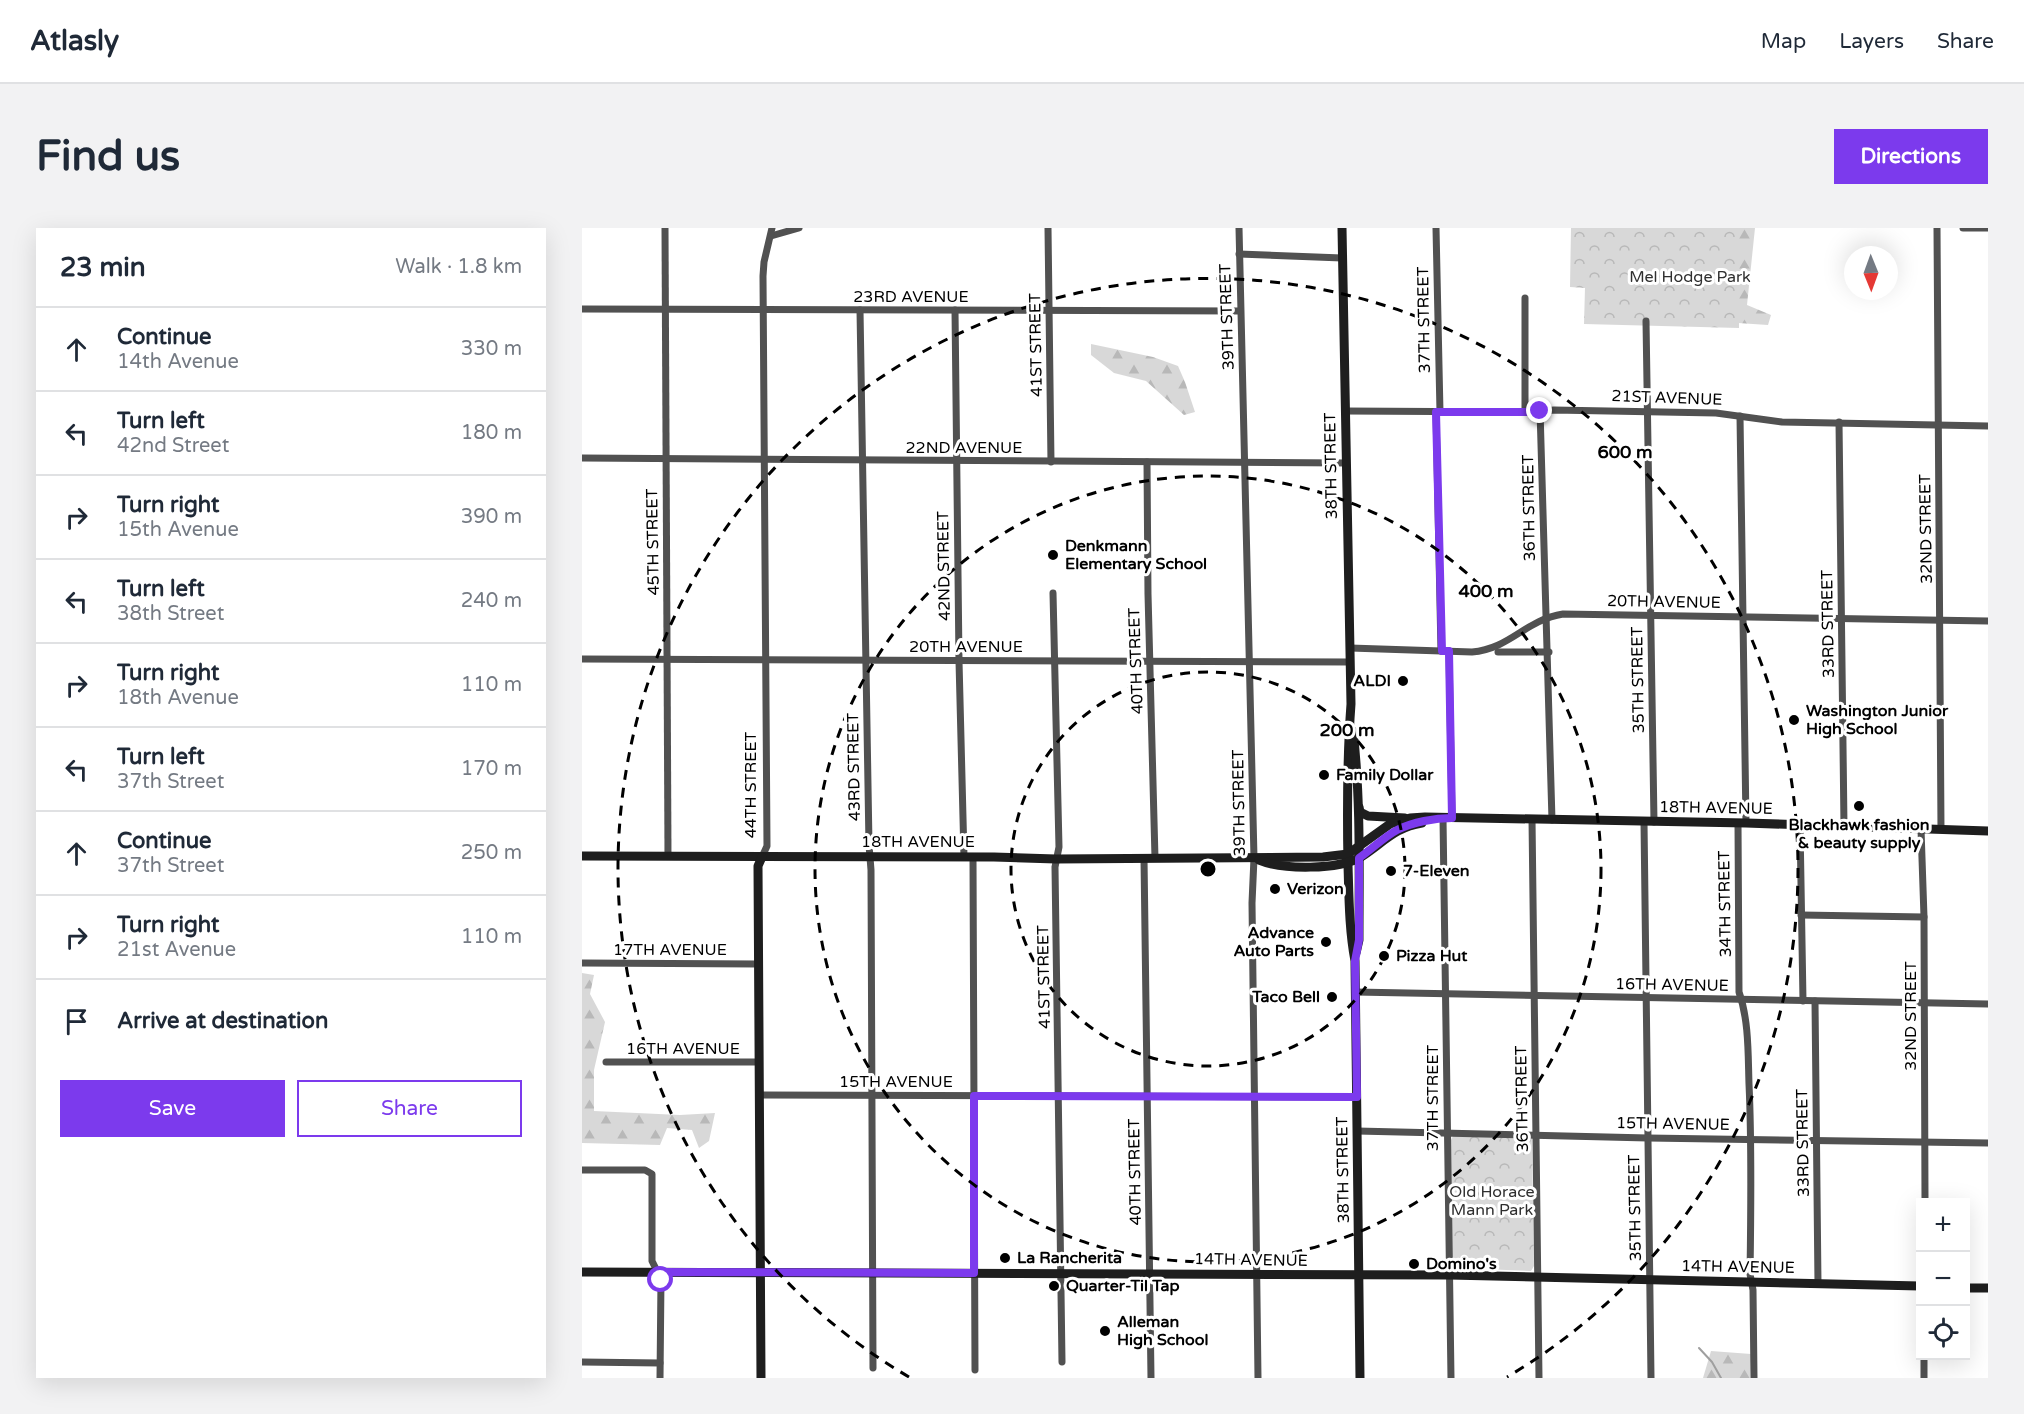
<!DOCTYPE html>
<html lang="en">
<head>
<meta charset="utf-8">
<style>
  :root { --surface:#fff; --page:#f2f2f3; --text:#1f2937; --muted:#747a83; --line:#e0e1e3; --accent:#7c3aed }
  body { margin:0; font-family:"Varela Round",sans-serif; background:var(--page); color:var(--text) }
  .controls { position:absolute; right:18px; bottom:18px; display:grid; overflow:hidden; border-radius:0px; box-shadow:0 6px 24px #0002 }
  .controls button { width:54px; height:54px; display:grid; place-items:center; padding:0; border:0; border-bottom:2px solid var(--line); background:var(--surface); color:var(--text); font:30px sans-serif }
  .compass { position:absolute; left:1262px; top:18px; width:54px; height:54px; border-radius:50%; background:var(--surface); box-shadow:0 6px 24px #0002; rotate:179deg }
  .stop { position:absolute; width:18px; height:18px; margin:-14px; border:4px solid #7c3aed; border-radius:50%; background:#fff }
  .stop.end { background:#7c3aed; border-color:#fff; box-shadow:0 2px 6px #0008 }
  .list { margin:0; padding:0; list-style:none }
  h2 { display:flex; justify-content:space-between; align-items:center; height:78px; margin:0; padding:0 24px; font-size:26px }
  h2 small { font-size:20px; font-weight:400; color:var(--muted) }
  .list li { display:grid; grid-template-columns:39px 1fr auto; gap:18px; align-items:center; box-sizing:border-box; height:84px; padding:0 24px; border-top:2px solid var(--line) }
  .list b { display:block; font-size:22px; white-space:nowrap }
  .list p { margin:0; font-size:20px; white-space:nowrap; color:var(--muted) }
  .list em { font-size:20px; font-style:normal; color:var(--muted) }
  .actions { display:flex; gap:12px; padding:18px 24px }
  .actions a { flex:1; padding:14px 0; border:2px solid var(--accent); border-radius:0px; text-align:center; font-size:21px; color:var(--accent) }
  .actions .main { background:var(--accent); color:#fff }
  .icon { flex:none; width:33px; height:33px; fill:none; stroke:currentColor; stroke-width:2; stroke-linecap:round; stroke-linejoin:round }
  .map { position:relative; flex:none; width:1406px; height:1150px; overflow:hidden; border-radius:0px }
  header { display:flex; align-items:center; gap:36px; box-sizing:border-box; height:84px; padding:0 30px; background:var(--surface); border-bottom:2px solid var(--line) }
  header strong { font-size:28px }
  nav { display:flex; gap:33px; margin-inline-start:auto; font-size:21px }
  .intro { display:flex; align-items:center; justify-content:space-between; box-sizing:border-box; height:144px; padding:0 36px }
  h1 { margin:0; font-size:42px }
  .button { padding:15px 27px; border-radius:0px; background:var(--accent); color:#fff; font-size:21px; font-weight:700 }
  main { display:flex; gap:36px; padding:0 36px }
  aside { flex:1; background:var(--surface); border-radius:0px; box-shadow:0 6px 24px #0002 }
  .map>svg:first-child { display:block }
</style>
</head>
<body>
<header>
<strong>Atlasly</strong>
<nav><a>Map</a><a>Layers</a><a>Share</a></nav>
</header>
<div class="intro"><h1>Find us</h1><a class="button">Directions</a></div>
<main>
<aside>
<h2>23 min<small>Walk · 1.8 km</small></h2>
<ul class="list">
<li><svg class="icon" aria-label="ahead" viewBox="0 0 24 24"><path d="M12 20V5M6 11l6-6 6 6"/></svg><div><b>Continue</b><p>14th Avenue</p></div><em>330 m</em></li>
<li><svg class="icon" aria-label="left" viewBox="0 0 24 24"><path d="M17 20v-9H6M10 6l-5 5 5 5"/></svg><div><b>Turn left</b><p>42nd Street</p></div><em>180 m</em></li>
<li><svg class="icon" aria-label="right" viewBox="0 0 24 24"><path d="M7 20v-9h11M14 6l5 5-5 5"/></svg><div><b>Turn right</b><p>15th Avenue</p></div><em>390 m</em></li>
<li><svg class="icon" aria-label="left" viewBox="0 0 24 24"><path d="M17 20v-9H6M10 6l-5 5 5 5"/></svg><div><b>Turn left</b><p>38th Street</p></div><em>240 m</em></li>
<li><svg class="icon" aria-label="right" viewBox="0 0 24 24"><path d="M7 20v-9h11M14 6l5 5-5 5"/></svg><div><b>Turn right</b><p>18th Avenue</p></div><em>110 m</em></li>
<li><svg class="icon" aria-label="left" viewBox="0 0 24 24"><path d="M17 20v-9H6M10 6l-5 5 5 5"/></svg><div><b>Turn left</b><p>37th Street</p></div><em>170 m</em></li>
<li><svg class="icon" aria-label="ahead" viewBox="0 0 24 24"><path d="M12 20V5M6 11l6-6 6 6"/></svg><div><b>Continue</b><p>37th Street</p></div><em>250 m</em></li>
<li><svg class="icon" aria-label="right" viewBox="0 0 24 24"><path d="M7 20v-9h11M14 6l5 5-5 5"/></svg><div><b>Turn right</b><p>21st Avenue</p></div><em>110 m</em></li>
<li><svg class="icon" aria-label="arrive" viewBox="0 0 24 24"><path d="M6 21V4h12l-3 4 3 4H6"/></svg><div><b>Arrive at destination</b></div></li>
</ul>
<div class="actions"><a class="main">Save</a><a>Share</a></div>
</aside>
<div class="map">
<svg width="1406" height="1150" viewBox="0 0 1406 1150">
  <defs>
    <pattern id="forest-firs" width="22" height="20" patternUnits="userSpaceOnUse" patternTransform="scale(1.5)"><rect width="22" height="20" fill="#d8d8d8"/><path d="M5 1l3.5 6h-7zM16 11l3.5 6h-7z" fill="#b8b8b8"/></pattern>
    <pattern id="park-crowns" width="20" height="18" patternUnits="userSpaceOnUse" patternTransform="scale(1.5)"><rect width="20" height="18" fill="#d8d8d8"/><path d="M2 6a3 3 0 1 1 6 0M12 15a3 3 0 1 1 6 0" fill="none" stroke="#b8b8b8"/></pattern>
  </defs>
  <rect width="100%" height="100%" fill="#fff"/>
  <g fill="url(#forest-firs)">
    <polygon points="1154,0 1173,0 1165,77 1189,87 1186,97 1156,95"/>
    <polygon points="509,116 571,129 596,138 603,154 613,184 602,187 564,153 532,145 509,127"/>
    <polygon points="0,745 12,747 8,766 23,794 12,842 12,883 98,887 133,885 127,913 117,920 110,902 85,900 78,917 0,915"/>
    <polygon points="1129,1123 1169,1126 1168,1150 1121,1150"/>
  </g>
  <g fill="url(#park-crowns)">
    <polygon points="989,0 1157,0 1157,100 1002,96 1003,60 988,59"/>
    <polygon points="871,908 947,909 950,911 952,1038 949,1043 872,1040 870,1033 869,912"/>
  </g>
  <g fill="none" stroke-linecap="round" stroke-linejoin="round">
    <polyline stroke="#9f9f9f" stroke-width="2" points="1117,1120 1130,1134 1139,1150"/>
    <g stroke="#515151" stroke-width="7">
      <polyline points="83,0 86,628"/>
      <polyline points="466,0 469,234"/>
      <polyline points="657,0 672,630 670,675 676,1150"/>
      <polyline points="854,0 858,184"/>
      <polyline points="1355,0 1359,601"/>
      <polyline points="1381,0 1406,0"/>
      <polyline points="189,8 217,0"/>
      <polyline points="657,26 760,30"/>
      <polyline points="943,70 943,184"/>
      <polyline points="0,81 658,83"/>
      <polyline points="278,82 287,617 289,642 291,1140"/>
      <polyline points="373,82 377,433 382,629"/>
      <polyline points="1064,93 1072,594"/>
      <path d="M958 182C961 319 967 455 970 592"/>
      <polyline points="763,183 943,184 972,182 1134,185 1200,194 1406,198"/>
      <polyline points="854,184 859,423"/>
      <polyline points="1158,188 1164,595"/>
      <polyline points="1257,194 1262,598"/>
      <polyline points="0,230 764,235"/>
      <polyline points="565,234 566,366 573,630"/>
      <polyline points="471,365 477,619 473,639 480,1134"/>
      <path d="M768 420 890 424C928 421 943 392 981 386L1406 393"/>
      <polyline points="867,423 870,590"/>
      <polyline points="916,424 967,424"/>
      <polyline points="0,431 768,434"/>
      <polyline points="861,590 869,1150"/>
      <polyline points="950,591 957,1150"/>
      <polyline points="1062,594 1069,1150"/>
      <path d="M1156 595 1157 764C1167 793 1166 826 1167 856 1170 920 1169 983 1168 1046L1171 1062 1172 1150"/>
      <polyline points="1218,597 1221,773"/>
      <polyline points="1339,601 1342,689 1343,974"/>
      <polyline points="180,629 185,618 181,48 182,34 190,0"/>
      <polyline points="391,629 393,1142"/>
      <polyline points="562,630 569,1150"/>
      <polyline points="1219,687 1342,689"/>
      <polyline points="0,735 176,736"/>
      <polyline points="773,764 1406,776"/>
      <polyline points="1233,773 1236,1056"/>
      <polyline points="24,834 177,834"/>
      <polyline points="177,867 775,869"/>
      <polyline points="775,903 1066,910 1406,915"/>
      <polyline points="0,942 63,942 70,946 70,1033 79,1051 78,1150"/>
      <polyline points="0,1134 78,1135"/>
      <polyline points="1342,1150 1342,1128"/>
    </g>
    <g stroke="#1e1e1e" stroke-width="9">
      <path d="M760 0 769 476C765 530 765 583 766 637 767 669 767 701 773 733L778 1150"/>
      <path d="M771 503C779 572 777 642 777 712L774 725"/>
      <polyline points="777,579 778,584 786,588 823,590"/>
      <polyline points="0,628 412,629 474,631 741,629 766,626 808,596 828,590 843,589 1164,595 1406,603"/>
      <path d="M677 632C701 642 756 642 779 629 801 615 813 599 840 595"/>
      <polyline points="0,1044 867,1047 1338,1058"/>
      <polyline points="1384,1060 1406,1060"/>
      <polyline points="179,1150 176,638 180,629"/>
    </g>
  </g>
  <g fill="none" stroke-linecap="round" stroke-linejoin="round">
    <path stroke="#7c3aed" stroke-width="8" d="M79 1052 75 1044 392 1045V868L775 869 773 733 777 712V630C790 621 802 609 815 602 831 594 853 590 870 590L867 423H860L854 184H943L958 183"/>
  </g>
  <g fill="none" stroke="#000" stroke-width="3" stroke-dasharray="10 8">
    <circle cx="626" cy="641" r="197"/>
    <circle cx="626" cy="641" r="393"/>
    <path d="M327 1149A590 590 0 1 1 925 1149"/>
  </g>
  <g fill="#000" stroke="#fff" stroke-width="2">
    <circle cx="471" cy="327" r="6"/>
    <circle cx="821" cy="453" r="6"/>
    <circle cx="1212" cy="492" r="6"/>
    <circle cx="742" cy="547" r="6"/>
    <circle cx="1277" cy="578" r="6"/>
    <circle cx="809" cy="643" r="6"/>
    <circle cx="693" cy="661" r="6"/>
    <circle cx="744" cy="714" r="6"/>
    <circle cx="802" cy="728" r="6"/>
    <circle cx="750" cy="769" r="6"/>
    <circle cx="423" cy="1030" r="6"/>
    <circle cx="832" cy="1036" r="6"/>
    <circle cx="472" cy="1058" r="6"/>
    <circle cx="523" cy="1103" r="6"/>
  </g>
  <g text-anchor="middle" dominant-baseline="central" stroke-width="6" stroke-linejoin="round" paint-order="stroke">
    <g font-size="16" fill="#2f2f2f" stroke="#fff">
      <text x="1108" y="49">Mel Hodge Park</text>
      <text x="910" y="964">Old Horace<tspan x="910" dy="18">Mann Park</tspan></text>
    </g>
    <g font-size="16" fill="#000" stroke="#fff">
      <text x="329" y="69">23RD AVENUE</text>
      <text transform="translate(645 89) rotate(-92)">39TH STREET</text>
      <text transform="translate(842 92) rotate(-91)">37TH STREET</text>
      <text transform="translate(454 117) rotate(-91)">41ST STREET</text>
      <text transform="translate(1085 170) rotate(2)">21ST AVENUE</text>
      <text x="382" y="220">22ND AVENUE</text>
      <text transform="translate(749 238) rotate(-91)">38TH STREET</text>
      <text transform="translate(947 280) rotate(-91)">36TH STREET</text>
      <text transform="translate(1344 301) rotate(-91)">32ND STREET</text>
      <text transform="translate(71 314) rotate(-91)">45TH STREET</text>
      <text transform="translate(362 338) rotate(-91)">42ND STREET</text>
      <text transform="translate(1082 374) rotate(1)">20TH AVENUE</text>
      <text transform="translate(1246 396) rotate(-91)">33RD STREET</text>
      <text x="384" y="419">20TH AVENUE</text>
      <text transform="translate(554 433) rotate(-92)">40TH STREET</text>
      <text transform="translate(1056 452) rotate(-91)">35TH STREET</text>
      <text transform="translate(272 539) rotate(-91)">43RD STREET</text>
      <text transform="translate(169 557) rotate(-90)">44TH STREET</text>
      <text transform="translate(657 575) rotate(-91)">39TH STREET</text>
      <text transform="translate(1134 580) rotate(1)">18TH AVENUE</text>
      <text x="336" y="614">18TH AVENUE</text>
      <text transform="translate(1143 676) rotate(-91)">34TH STREET</text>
      <text x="88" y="722">17TH AVENUE</text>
      <text transform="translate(462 749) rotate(-91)">41ST STREET</text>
      <text transform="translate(1090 757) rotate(1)">16TH AVENUE</text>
      <text transform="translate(1329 788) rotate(-90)">32ND STREET</text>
      <text x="101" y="821">16TH AVENUE</text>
      <text x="314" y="854">15TH AVENUE</text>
      <text transform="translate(851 870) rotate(-90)">37TH STREET</text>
      <text transform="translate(940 871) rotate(-91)">36TH STREET</text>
      <text transform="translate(1091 896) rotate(1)">15TH AVENUE</text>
      <text transform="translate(1221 915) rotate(-91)">33RD STREET</text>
      <text transform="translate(761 942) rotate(-91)">38TH STREET</text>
      <text transform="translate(553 944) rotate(-91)">40TH STREET</text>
      <text transform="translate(1053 980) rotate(-91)">35TH STREET</text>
      <text transform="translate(669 1032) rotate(1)">14TH AVENUE</text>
      <text transform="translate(1156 1039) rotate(1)">14TH AVENUE</text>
    </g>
    <g font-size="16" font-weight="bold" fill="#000" stroke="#fff" text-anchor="start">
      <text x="483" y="318">Denkmann<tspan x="483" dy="18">Elementary School</tspan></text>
      <text x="809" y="453" text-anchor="end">ALDI</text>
      <text x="1224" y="483">Washington Junior<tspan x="1224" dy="18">High School</tspan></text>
      <text x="754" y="547">Family Dollar</text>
      <text x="1277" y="597" text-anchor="middle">Blackhawk fashion<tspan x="1277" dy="18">&amp; beauty supply</tspan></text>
      <text x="821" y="643">7-Eleven</text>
      <text x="705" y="661">Verizon</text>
      <text x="732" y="705" text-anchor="end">Advance<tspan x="732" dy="18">Auto Parts</tspan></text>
      <text x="814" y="728">Pizza Hut</text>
      <text x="738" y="769" text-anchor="end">Taco Bell</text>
      <text x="435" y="1030">La Rancherita</text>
      <text x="844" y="1036">Domino's</text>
      <text x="484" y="1058">Quarter-Til Tap</text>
      <text x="535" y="1094">Alleman<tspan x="535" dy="18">High School</tspan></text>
    </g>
  </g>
  <circle cx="626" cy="641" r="9" fill="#000" stroke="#fff" stroke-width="3"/>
  <g font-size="18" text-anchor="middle" font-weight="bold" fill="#000" stroke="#fff" stroke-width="6" stroke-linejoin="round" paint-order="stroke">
    <text x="1043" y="230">600 m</text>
    <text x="904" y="369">400 m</text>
    <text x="765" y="508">200 m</text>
  </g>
</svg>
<div class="controls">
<button>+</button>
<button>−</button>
<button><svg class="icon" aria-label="locate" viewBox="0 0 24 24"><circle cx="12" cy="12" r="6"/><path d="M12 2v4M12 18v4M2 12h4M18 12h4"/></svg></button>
</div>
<svg class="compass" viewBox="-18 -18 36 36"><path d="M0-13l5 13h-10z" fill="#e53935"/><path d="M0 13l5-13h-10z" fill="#747a83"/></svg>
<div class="stop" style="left:79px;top:1052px"></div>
<div class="stop end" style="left:958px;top:183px"></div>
</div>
</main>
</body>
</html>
